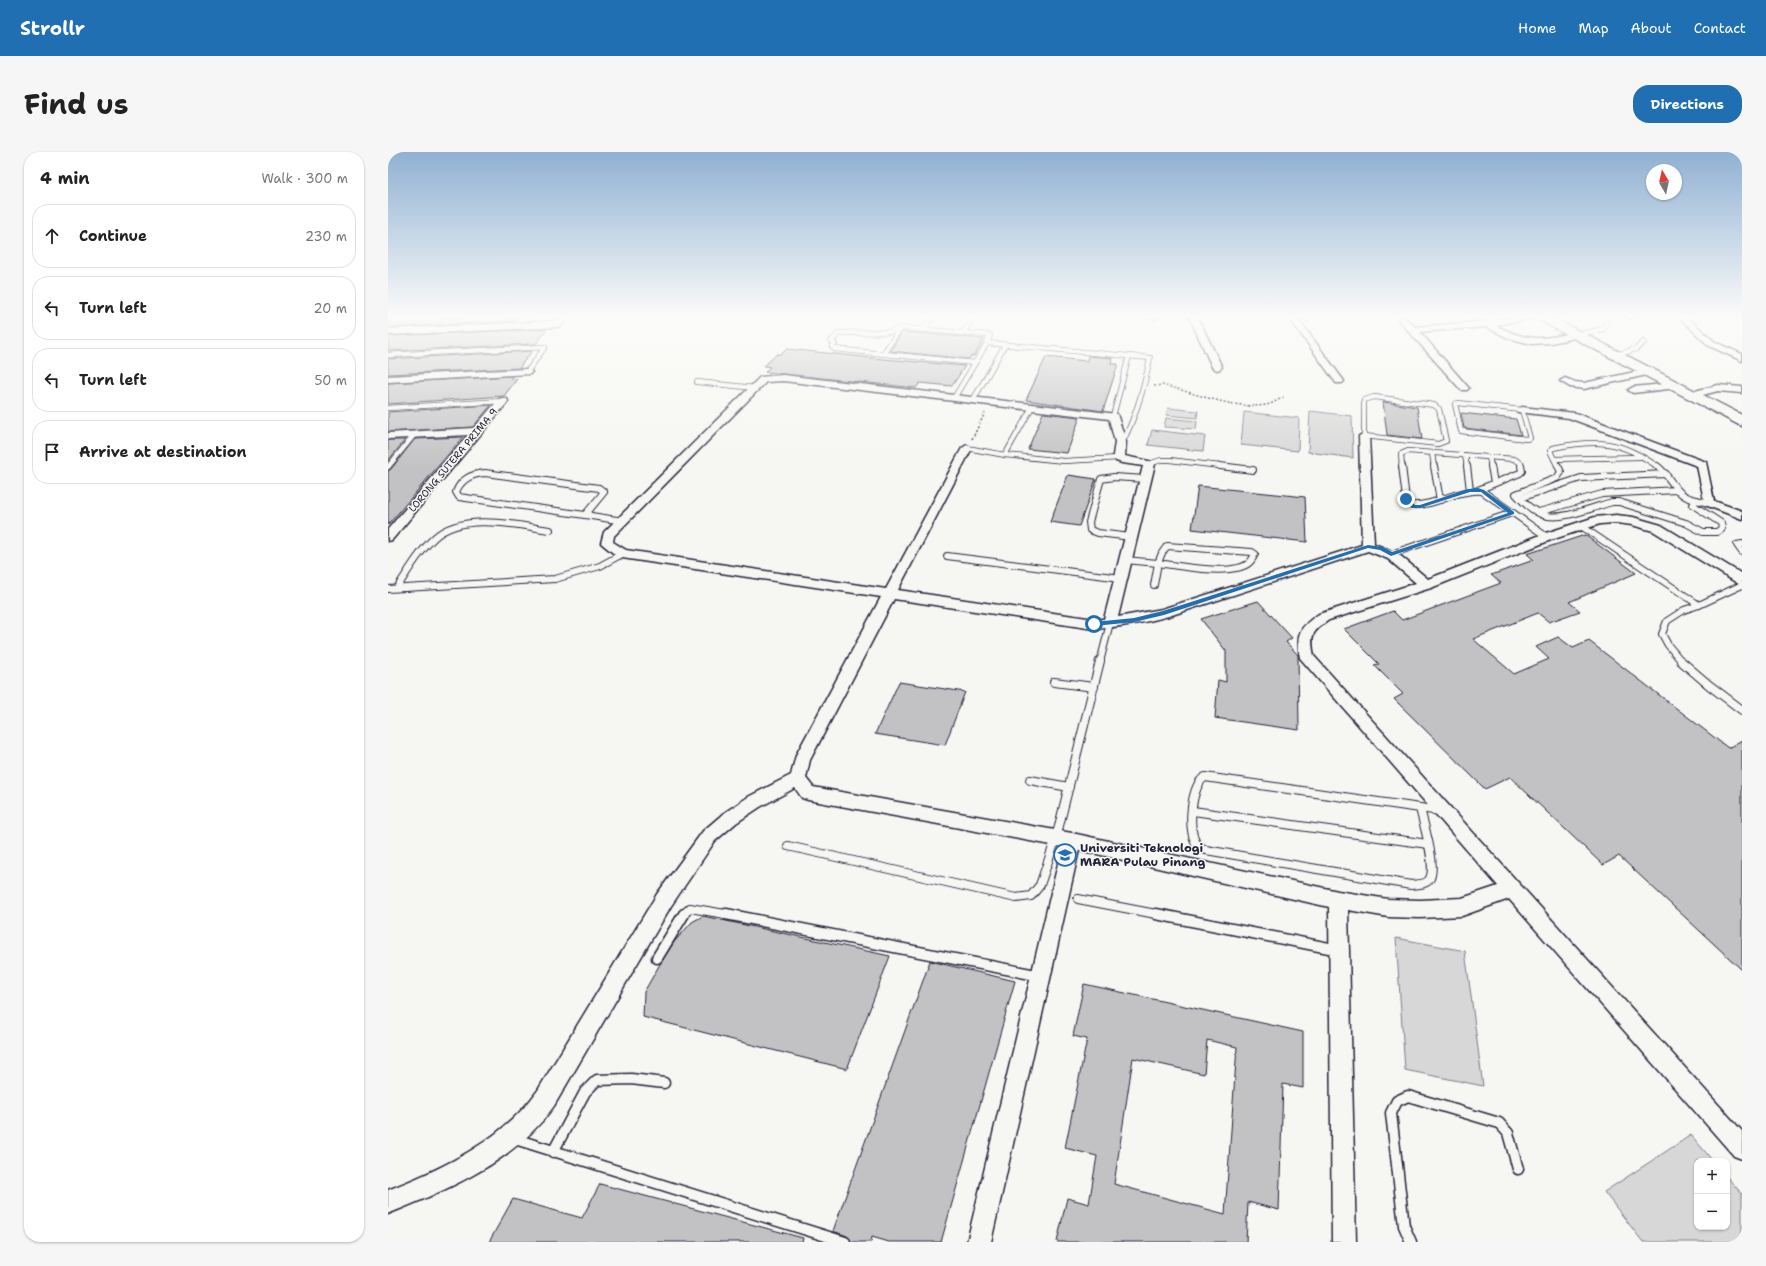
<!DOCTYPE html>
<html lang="en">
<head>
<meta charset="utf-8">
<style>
  :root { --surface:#fff; --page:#f6f6f6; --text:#222; --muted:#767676; --line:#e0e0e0; --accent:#1f6fb2 }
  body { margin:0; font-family:"Shantell Sans",sans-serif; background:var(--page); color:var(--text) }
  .controls { position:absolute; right:12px; bottom:12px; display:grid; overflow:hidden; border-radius:8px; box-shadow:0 1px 3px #0004 }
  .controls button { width:36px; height:36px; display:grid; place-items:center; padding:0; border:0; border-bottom:1px solid var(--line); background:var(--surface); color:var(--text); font:20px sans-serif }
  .compass { position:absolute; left:1258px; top:12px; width:36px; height:36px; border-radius:50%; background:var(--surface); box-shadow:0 1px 3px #0004; rotate:351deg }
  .stop { position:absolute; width:12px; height:12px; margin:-9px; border:3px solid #1f6fb2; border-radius:50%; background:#fff }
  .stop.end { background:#1f6fb2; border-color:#fff; box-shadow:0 1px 4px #0008 }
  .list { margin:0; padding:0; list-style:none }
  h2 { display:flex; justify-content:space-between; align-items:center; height:52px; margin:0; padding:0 16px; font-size:17px }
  h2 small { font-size:13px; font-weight:400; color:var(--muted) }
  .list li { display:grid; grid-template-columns:26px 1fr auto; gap:12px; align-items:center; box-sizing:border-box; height:64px; margin:0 8px 8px; padding:0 8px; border:1px solid var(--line); border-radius:16px }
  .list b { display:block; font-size:15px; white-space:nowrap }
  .list em { font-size:13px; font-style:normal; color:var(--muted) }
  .icon { flex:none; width:22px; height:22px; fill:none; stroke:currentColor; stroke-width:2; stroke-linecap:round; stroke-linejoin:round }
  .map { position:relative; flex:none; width:1354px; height:1090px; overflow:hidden; border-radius:16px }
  header { display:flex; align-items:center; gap:24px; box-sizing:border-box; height:56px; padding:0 20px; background:var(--accent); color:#fff }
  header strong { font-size:19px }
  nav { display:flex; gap:22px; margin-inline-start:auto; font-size:14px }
  .intro { display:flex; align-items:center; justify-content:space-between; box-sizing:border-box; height:96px; padding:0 24px }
  h1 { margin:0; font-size:28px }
  .button { padding:10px 18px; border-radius:16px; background:var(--accent); color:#fff; font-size:14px; font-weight:700 }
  main { display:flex; gap:24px; padding:0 24px }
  aside { flex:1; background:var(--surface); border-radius:16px; box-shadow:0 1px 3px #0004 }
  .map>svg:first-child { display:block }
</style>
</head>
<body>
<header>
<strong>Strollr</strong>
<nav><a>Home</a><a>Map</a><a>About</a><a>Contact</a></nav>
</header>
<div class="intro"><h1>Find us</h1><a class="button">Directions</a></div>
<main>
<aside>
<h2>4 min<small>Walk · 300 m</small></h2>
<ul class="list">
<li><svg class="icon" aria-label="ahead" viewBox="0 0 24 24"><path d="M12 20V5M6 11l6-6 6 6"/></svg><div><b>Continue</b></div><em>230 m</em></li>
<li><svg class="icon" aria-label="left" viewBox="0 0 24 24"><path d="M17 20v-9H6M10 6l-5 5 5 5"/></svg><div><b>Turn left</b></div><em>20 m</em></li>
<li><svg class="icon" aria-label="left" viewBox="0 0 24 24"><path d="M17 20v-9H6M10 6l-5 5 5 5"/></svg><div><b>Turn left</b></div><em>50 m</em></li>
<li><svg class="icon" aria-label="arrive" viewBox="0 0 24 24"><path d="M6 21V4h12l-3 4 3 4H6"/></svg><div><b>Arrive at destination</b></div></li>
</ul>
</aside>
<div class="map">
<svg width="1354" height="1090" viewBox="0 0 1354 1090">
  <rect width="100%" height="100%" fill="#f6f6f2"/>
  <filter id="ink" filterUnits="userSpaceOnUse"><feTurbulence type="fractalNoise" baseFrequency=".025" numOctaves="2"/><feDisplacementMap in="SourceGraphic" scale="8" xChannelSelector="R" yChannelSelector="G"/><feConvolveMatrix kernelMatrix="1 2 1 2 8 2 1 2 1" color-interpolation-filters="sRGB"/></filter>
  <g filter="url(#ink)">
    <g fill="#d7d7d7" stroke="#7c7c89">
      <polygon points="780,256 810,259 809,266 778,263"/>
      <polygon points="922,259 964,264 965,306 920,300"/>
      <polygon points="856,260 911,266 910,299 853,293"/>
      <polygon points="778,266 809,269 808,277 776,275"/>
      <polygon points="764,278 817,284 815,299 760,293"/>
      <polygon points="1008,786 1077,799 1095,934 1017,918"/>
      <polygon points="1303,983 1325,1009 1309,1009 1309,1075 1339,1075 1339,1025 1354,1042 1354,1090 1255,1090 1216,1040"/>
    </g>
    <g fill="#c2c2c4" stroke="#22223b" fill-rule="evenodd">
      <polygon points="0,164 131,164 126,169 0,176"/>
      <polygon points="159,177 148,192 0,199 0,184"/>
      <polygon points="514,180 515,180 596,187 586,204 583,204 581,207 502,199"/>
      <polygon points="399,197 495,207 577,214 564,234 532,231 528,236 377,220 382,215 376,214 389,202 393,202"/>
      <polygon points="144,199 131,216 0,222 0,207"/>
      <polygon points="700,204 724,206 723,212 730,212 715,259 638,248 658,205 699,209"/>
      <polygon points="125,224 123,227 129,227 116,244 0,252 0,231"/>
      <polygon points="995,250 1029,255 1034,287 999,283"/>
      <polygon points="103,253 85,275 0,280 0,260"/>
      <polygon points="655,261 692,265 679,301 640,297"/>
      <polygon points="1073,261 1128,267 1133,283 1076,276"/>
      <polygon points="75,285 0,373 0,319 3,317 27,287"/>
      <polygon points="0,288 17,288 0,309"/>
      <polygon points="680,323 708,327 691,374 662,370"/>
      <polygon points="810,334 917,345 919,390 804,377"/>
      <polygon points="1197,383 1248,421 1181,450 1192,459 1161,470 1150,461 1085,487 1126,522 1161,507 1148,495 1170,485 1185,496 1201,489 1340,596 1354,588 1354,818 1231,704 1215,713 1122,625 1097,637 1006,547 1015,542 986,513 991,512 956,477 1005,459 1014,468 1113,431 1103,423 1146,408 1139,402"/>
      <polygon points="870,449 904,486 898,490 910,503 911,578 827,566 830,528 838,530 838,499 813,467"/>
      <polygon points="511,530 577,540 557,593 487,582"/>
      <polygon points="315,764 502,804 459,917 255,865 256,840 272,812 286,790 304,770"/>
      <polygon points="542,809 627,829 553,1090 501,1090 484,1085 483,1090 463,1090 459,1084 445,1079"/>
      <path d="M696 832 915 880V936L895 932 891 1058 860 1050 858 1090H669L679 1046 701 1052 709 1004 677 996 699 887 685 884ZM819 888 849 895 837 1062 726 1032 745 906 816 922Z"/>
      <polygon points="212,1032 415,1086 414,1090 101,1090 125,1047 194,1066"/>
    </g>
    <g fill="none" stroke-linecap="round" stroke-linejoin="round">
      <g stroke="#22223b" stroke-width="6">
        <g id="service-far3">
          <polyline points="1097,164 1107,170"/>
          <polyline points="536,177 545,165"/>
          <polyline points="576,180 584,166"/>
          <polyline points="1188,183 1215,177 1219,171"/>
          <polyline points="495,202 512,177"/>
          <polyline points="0,203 157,195 139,220"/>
          <polyline points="1228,203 1248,197 1256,190"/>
          <path d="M587 211 599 191 762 206C756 237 748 265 733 293"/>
          <polyline points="309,230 367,236"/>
          <polygon points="986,245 1046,253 1051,257 1058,289 1050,292 976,284 976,248"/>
          <polyline points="566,246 587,211 446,197 444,195 447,192 443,189 451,181 502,180 515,176 600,183 602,184 599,191"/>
          <polyline points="585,248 617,193"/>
          <polygon points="1070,251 1134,258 1142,286 1138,287 1073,279 1067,252"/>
          <polyline points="0,256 115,249"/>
          <polyline points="725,264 741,204"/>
          <polyline points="579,296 617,303 676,309 731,306"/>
          <polyline points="1044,301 1046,315"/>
          <polyline points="617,303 644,255"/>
          <polyline points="1077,303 1079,315"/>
          <polyline points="1101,305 1103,315"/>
          <polyline points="1166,307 1252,305"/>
          <polyline points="761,312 773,308 782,308 840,315"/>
          <polyline points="0,315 26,283"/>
          <polyline points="1014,315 1013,302 1020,299 1126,307 1133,311 1133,315"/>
          <path d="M1170 315 1162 299 1165 296C1209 287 1233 288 1270 315"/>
        </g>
      </g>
      <g stroke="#22223b" stroke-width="8">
        <g id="service-far2">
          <polyline points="832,314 865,318"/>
          <path d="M1014 314 1018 347 1022 353C1047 355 1068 337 1094 339L1159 385"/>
          <polyline points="1046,314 1052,348"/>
          <polyline points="1079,314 1082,338"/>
          <polyline points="1103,314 1106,331"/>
          <path d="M1170 314 1173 320 1169 326 1128 342C1135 350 1144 359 1155 363 1173 369 1206 355 1224 350H1231L1298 371 1315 380H1329L1334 376 1333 371 1305 353 1308 348"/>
          <path d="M1269 314C1285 326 1286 344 1308 348"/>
          <path d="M97 321 211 336 216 340 197 363 71 345 68 340C73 327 83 322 97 321Z"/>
          <polyline points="1090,338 1132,321 1134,319 1133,314"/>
          <polyline points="1132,346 1193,326 1278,322"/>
          <polyline points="1308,348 1321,351"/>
          <polyline points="1151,360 1214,342 1289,338"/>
          <polyline points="197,363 235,369"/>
          <polyline points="1193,374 1311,453"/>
          <polyline points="743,385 710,381 702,378 701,370 713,327 726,325 757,327"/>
          <polyline points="1354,392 1349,393 1354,400"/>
          <path d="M779 394 864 400 867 402C866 404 864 408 862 410 847 425 790 414 770 411L774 401Z"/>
          <polyline points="1003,402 1124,361"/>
          <polyline points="559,404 733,426"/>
          <polyline points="737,408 770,411"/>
          <polyline points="766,433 770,411"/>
          <path d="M9 436C20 419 31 400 46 386 74 360 128 373 162 378"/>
          <polyline points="0,437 167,427 212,414 234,402"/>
          <polyline points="712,510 722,471"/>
          <polyline points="1294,510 1280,493 1274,482 1279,469 1296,458 1311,453 1354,433"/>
        </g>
      </g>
      <g stroke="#22223b" stroke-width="10">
        <g id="service-far1">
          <polyline points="1293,509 1321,533 1354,558"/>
          <polyline points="666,530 706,535"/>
          <path d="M817 625 1032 656C1035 671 1050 716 1041 728 1037 733 1029 732 1023 733L818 698C814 696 810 694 808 691 799 677 803 633 817 625Z"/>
          <polyline points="642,628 681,635"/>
          <polyline points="1032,656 1052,659"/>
          <polyline points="805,659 1040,692"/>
          <polyline points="400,694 628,746 643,744 652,733 668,686 712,509"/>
          <polyline points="690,747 773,763"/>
          <polyline points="295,763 302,756 343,763"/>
        </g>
      </g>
      <g stroke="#22223b" stroke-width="13">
        <g id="service">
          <polyline points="338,762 653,824"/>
          <polyline points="768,762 951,798"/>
          <polyline points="269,806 296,762"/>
          <polyline points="127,987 457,1090"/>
          <polyline points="165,1000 197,940 209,928 243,927 276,931"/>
          <polyline points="1023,1090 1016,1074 1003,961 1009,949 1020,944 1111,971 1120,981 1130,1017"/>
        </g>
      </g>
      <g stroke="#22223b" stroke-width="3">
        <g id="minor">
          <polygon points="172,164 180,164 173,174 170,175 0,183 0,177 167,169"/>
          <polygon points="756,164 770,164 766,167 757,166"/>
          <polygon points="801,164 809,164 834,215 832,217 829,218 824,215"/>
          <polygon points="900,164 908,164 956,229 954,231 948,231"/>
          <path d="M1007 164H1015L1027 175 1100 169 1131 164H1146L1145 166 1108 173C1138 190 1156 188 1188 180L1192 183 1191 185 1163 191 1143 192 1120 186 1098 175 1032 180 1079 234 1081 236 1079 238H1073Z"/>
          <polygon points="1237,164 1246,164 1242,167"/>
          <polygon points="1290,164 1298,164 1327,190 1354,202 1354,209 1321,194"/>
          <polygon points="139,217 144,220 142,222 0,230 0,224"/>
          <polygon points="1260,217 1265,220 1263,222 1196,237 1182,235 1172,229 1177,226 1187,230 1196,231"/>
          <path d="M395 223 729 262 738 290 737 304 765 310 767 312 730 465 774 457 974 393 971 284 976 281 981 284 986 392 1009 401 1040 427 1155 382 1207 365 1228 363 1245 365 1273 373 1354 422V432L1349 431 1265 379 1244 373 1228 371 1212 372 1163 388 1043 436 941 468C923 480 922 484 926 504L1354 979V1007L1346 1004 1121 747 1074 764 1032 766 1000 765 960 758 968 1090H944L941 755 691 698 603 1090H579L674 695 420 648 414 646 407 636 372 655 348 671 327 689 283 754 166 954C127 1010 61 1037 0 1062V1038C56 1016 114 989 150 938L269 742 315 679 336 661 360 645 403 623 408 603 493 445 234 406 230 405 213 391 216 380 372 225ZM395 229 721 267 727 290 725 303 728 309 734 311 755 314 716 467H706L510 438 584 296 579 293 574 296 498 437 238 398 225 390 226 384 378 230ZM980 399 1000 407 1028 431 931 462C911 475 908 482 912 506L1110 734 1074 746 1032 748 1000 747 950 739 684 681 425 635 418 626 422 608 506 447 706 477C731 475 756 471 781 464Z"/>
          <polygon points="1286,231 1289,232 1291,234 1289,236 1245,241 1240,238 1245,235"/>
          <polygon points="1330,233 1354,235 1354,241 1330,239 1303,246 1298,243 1299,241"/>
          <polygon points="115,246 119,247 120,249 119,251 4,388 0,389 0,377 80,283 0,287 0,281 86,276 111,247"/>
          <polygon points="1134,255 1187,261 1318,310 1326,349 1354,359 1354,367 1317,353 1309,314 1181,266 1130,260 1129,258"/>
        </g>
      </g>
      <g stroke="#22223b" stroke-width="3">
        <polygon id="primary" points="1147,164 1162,164 1354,263 1354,274 1349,272 1149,167"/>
      </g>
      <g stroke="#22223b" stroke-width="1.5" stroke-dasharray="2 2" stroke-linecap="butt">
        <path d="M766 234 774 233C805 240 851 260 882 252 887 250 891 247 896 245"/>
        <polyline points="584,287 597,261"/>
      </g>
      <use href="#service-far3" stroke="#f6f6f2" stroke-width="4.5"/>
      <use href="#service-far2" stroke="#f6f6f2" stroke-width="6"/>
      <use href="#service-far1" stroke="#f6f6f2" stroke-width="8"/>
      <use href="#service" stroke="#f6f6f2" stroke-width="10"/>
      <use href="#minor" fill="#f6f6f2" fill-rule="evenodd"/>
      <use href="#primary" fill="#f6f6f2" fill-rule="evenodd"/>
    </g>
  </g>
  <linearGradient id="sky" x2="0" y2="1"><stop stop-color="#90b1d3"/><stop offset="0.52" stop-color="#fbfbf9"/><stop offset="1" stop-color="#fbfbf9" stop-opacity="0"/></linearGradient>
  <rect width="1354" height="316" fill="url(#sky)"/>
  <polygon fill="#1f6fb2" points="1090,336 1096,338 1126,360 1126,362 1003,404 992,398 980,396 776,463 746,470 706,474 703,472 706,470 746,466 775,459 980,393 995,395 1004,400 1120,361 1093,340 1082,340 1032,356 1024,356 1016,347 1020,346 1027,353 1032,353 1080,337"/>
  <defs>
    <g id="university-ring" transform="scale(1.15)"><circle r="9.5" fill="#f6f6f2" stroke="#1f6fb2" stroke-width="1.5"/><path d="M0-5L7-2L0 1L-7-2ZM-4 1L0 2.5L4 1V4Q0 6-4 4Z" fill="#1f6fb2"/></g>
  </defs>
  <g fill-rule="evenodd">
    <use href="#university-ring" x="677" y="703"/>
  </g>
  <g text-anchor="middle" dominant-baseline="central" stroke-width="3" stroke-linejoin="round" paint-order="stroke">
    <g font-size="10" fill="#22223b" stroke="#f6f6f2">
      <text transform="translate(65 308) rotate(-50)">LORONG SUTERA PRIMA 9</text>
    </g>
    <g font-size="12" font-weight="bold" fill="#22223b" stroke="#f6f6f2" text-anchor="start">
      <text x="692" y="696">Universiti Teknologi<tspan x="692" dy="14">MARA Pulau Pinang</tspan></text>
    </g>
  </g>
</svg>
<div class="controls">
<button>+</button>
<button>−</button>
</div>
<svg class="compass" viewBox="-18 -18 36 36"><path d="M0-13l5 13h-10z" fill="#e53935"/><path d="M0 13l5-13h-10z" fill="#767676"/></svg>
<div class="stop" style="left:706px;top:472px"></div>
<div class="stop end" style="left:1018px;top:347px"></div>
</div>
</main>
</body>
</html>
